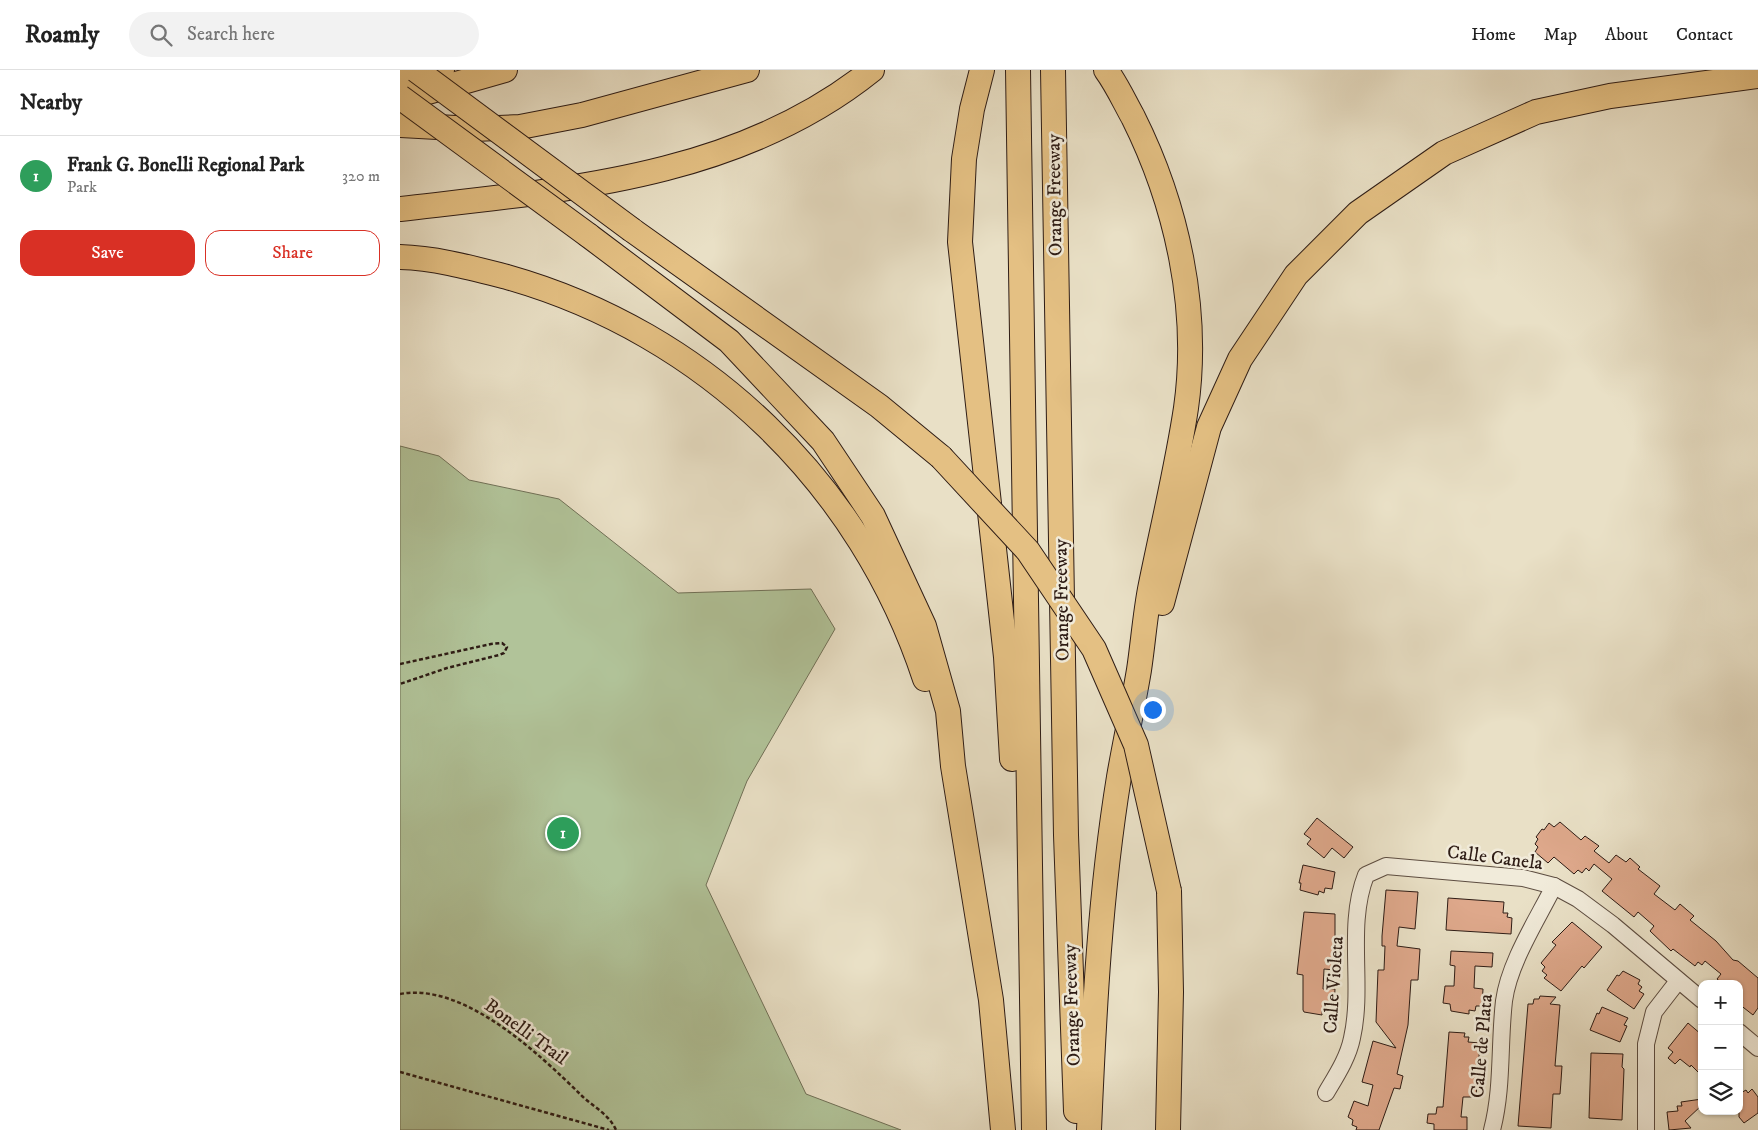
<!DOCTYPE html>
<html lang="en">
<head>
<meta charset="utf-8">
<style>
  :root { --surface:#fff; --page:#f2f2f2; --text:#222; --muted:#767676; --line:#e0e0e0; --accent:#d93025 }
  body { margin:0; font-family:"IM FELL DW Pica",serif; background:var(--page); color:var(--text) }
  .controls { position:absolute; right:15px; bottom:15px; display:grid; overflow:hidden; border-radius:10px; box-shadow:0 1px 4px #0004 }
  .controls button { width:45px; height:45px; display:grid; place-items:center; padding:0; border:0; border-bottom:1px solid var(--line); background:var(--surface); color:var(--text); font:25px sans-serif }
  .you { position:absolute; left:752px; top:639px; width:18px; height:18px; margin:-12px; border:4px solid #fff; border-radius:50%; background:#1a73e8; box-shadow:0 0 0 8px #1a73e833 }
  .badge { display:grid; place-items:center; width:32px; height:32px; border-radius:50%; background:var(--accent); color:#fff; font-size:16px; font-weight:700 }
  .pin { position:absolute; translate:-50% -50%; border:2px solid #fff; box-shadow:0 1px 5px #0006 }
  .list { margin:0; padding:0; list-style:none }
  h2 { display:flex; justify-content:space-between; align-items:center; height:65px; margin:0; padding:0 20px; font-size:21px }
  h2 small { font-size:16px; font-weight:400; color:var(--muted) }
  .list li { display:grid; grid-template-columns:32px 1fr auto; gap:15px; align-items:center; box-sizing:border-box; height:80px; padding:0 20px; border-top:1px solid var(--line) }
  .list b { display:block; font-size:19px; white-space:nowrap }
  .list p { margin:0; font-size:16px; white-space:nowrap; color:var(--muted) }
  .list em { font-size:16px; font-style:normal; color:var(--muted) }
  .actions { display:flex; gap:10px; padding:15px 20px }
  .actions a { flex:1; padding:11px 0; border:1px solid var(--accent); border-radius:15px; text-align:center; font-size:18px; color:var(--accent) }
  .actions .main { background:var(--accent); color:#fff }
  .icon { flex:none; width:28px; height:28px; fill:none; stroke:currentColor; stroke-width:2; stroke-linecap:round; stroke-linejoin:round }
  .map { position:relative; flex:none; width:1358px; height:1060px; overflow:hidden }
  header { display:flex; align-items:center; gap:30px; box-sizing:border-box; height:70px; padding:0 25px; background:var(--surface); border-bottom:1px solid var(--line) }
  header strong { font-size:24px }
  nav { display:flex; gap:28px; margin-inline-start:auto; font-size:18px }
  .search { width:350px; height:45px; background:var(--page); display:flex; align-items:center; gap:12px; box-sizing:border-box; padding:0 18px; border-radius:28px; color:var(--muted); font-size:19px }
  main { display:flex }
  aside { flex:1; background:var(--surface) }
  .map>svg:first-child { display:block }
</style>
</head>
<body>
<header>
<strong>Roamly</strong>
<div class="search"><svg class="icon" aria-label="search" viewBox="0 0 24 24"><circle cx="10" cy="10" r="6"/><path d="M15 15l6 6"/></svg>Search here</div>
<nav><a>Home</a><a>Map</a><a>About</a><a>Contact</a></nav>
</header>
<main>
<aside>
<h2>Nearby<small></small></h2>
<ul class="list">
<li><span class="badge" style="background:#2e9e5b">1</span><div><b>Frank G. Bonelli Regional Park</b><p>Park</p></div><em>320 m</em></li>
</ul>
<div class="actions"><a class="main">Save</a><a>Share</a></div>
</aside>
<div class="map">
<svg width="1358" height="1060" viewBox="0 0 1358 1060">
  <rect width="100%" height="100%" fill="#e9e0c6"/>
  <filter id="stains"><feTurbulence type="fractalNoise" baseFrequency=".004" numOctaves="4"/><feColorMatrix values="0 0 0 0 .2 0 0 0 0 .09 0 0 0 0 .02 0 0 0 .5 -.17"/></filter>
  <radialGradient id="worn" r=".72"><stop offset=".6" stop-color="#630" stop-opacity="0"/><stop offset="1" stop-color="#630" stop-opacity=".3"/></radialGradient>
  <polygon fill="#b1c399" stroke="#707057" points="0,376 39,386 69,410 159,429 278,523 411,519 435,559 347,711 306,815 406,1024 501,1060 0,1060"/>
  <g fill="#dea88b" stroke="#2e1c15">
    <polygon points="917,748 953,777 944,788 932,778 924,788 907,774 911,769 904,764"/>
    <polygon points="1160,752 1181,770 1185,766 1199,776 1194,781 1209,793 1216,785 1226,792 1230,788 1240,797 1238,799 1260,816 1254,824 1275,840 1280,834 1294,846 1290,850 1316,871 1333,890 1338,891 1358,908 1358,938 1353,945 1339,934 1339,914 1323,914 1317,909 1321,904 1305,891 1302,895 1298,892 1295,896 1273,879 1271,881 1250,861 1254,856 1238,842 1234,847 1202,821 1212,809 1194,794 1189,801 1186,798 1182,803 1178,800 1174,804 1154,787 1148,793 1135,782 1138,777 1135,774 1138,769 1136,767 1142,759 1144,760 1149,753 1154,757"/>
    <polygon points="903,795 935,802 932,819 925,818 924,823 919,821 918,825 900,820 901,813 899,813"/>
    <polygon points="986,820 1018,822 1015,859 999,857 997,876 1020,879 1018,910 1011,910 1008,955 997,1004 1003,1006 1000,1019 994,1018 979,1060 956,1060 957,1057 952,1055 953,1050 948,1047 954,1031 968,1036 973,1015 962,1012 973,971 996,978 976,952 978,900 984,900 985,876 982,876 982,866"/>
    <polygon points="1048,828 1104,832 1103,843 1108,843 1107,847 1112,848 1111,864 1046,860"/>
    <polygon points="904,842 935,844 935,900 924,899 923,919 935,919 934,936 928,937 928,941 922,941 922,945 904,942 903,940 903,905 897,904"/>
    <polygon points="1172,852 1202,877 1184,898 1182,896 1161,921 1144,908 1147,905 1142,901 1145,897 1141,893 1156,875 1152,872"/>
    <polygon points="1051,881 1093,883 1092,897 1075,896 1074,918 1083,919 1082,936 1076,936 1075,941 1069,940 1069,944 1051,941 1050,934 1043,933 1045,916 1054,916 1055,896 1050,895"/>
    <polygon points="1223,901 1240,910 1238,914 1242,917 1239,921 1244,924 1234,939 1207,920 1217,905 1219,906"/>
    <polygon points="1140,926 1156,927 1150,934 1160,935 1155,996 1162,996 1161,1011 1160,1024 1153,1024 1151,1058 1118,1056 1128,934 1133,934 1134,929 1139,929"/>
    <polygon points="1202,937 1228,948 1224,955 1227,956 1220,972 1190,960 1197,943 1199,944"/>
    <polygon points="1288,953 1302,965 1302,1006 1291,995 1290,997 1280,989 1275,994 1268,988 1273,982 1268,978"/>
    <polygon points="1049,962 1065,963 1064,967 1069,967 1068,972 1080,973 1076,1027 1063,1027 1061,1047 1067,1047 1067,1060 1034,1060 1034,1054 1027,1053 1028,1044 1036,1044 1037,1037 1043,1037"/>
    <polygon points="1191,983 1223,984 1222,997 1224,999 1222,1050 1189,1048"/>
    <polygon points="1352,1019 1358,1027 1358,1043 1344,1053 1339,1047 1339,1024 1346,1020 1348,1023"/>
    <polygon points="1302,1029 1302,1035 1285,1051 1291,1058 1269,1060 1267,1042 1278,1041 1277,1036 1282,1036 1281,1032"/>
  </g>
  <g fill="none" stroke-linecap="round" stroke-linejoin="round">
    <g stroke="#5d4d41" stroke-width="18">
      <g id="minor">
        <polyline points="1339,962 1358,978"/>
        <path d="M926 1023C936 1006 948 988 952 968 964 915 946 856 966 805L986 796 1123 808 1154 816 1178 829 1213 855 1302 930"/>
        <path d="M1092 1060C1103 1018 1099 974 1104 931 1109 893 1137 850 1154 816"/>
        <polyline points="1246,1060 1246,974 1254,942 1278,911"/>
      </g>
    </g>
    <g stroke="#2e1c15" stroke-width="26">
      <g id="highway">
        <polyline points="582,0 572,39 564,89 560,172 606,587 612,689"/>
        <polyline points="618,0 634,1060"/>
        <polyline points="653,0 666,765 676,1041"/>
        <polyline points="0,12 42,0"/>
        <polyline points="0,30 105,0"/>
        <polyline points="0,55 74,59 120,57 182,45 347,0"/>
        <path d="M0 139C164 120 338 108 472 0"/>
        <polyline points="232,160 479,336 541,387"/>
        <polyline points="188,165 329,271 423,371 473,446 524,556 548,641 553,696 591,930 603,1060"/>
        <path d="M0 187C36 188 72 198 107 207 305 263 461 414 525 609"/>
        <polyline points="762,533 809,357 840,289 896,205 958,143 1044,83 1136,42 1210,26 1358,6"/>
        <path d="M689 1060C694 942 700 824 719 707 725 672 733 636 739 600 743 573 745 546 750 519 762 459 777 398 786 338 800 239 777 135 733 47 724 31 717 15 706 0"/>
        <polyline points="768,1060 771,922 769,821"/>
      </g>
    </g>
    <g stroke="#2e1c15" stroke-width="2.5" stroke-dasharray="4 2.5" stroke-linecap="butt">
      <polyline points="0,594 91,574 102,573 107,577 104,583 99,585 47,598 0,614"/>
      <path d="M0 924C64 912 139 984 181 1025 193 1037 209 1044 216 1060"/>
      <polyline points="0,1002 209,1060"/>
    </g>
    <use href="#minor" stroke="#f1ebda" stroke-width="16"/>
    <use href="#highway" stroke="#e4c083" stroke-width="24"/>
    <g stroke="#2e1c15" stroke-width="26" stroke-linecap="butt">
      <g id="highway-bridge">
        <polyline points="16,0 232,160"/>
        <polyline points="0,27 188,165"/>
        <polyline points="541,387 628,481 694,579 736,675 769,821"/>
      </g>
    </g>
    <use href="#highway-bridge" stroke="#e4c083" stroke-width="24"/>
  </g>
  <g text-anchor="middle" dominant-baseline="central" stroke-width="5" stroke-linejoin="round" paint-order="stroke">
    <g font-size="19" fill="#2e1c15" stroke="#f1ebda">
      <text transform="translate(655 125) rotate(-91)">Orange Freeway</text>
      <text transform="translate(662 530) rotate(-91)">Orange Freeway</text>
      <text transform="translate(1095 788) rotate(7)">Calle Canela</text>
      <text transform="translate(934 915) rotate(-86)">Calle Violeta</text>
      <text transform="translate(672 935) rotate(-92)">Orange Freeway</text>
      <text transform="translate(126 962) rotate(36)">Bonelli Trail</text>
      <text transform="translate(1082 976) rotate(-85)">Calle de Plata</text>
    </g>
  </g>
  <rect width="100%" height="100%" filter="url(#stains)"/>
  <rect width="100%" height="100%" fill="url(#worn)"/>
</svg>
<div class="controls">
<button>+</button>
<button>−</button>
<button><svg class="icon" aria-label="layers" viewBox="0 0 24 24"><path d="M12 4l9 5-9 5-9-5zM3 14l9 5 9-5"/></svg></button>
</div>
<div class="you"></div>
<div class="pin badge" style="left:163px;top:763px;background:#2e9e5b">1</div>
</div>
</main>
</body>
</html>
